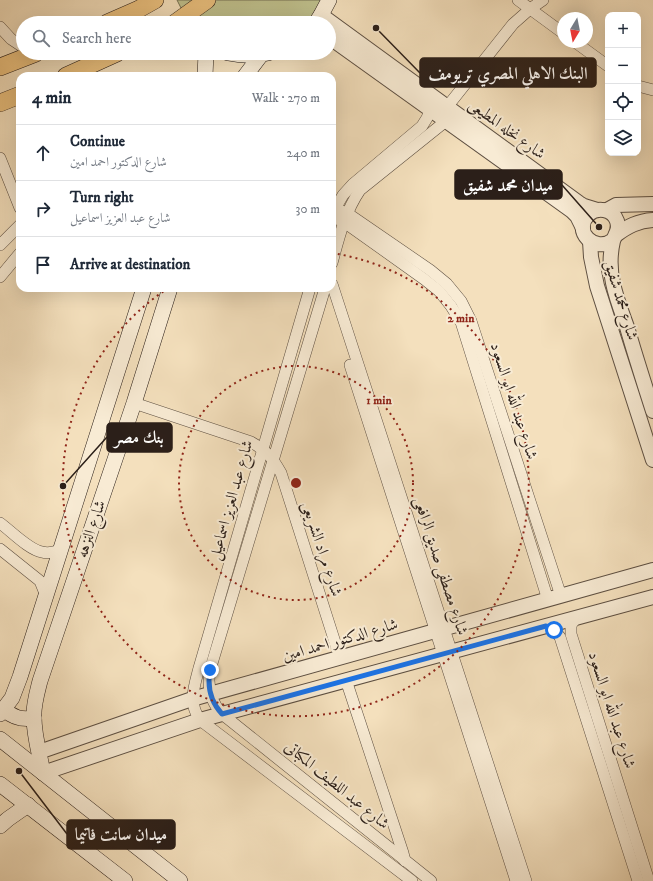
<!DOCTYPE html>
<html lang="en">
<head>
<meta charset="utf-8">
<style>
  :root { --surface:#fff; --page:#f2f2f3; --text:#1f2937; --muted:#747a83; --line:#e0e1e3 }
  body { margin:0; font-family:"IM FELL DW Pica",Amiri,serif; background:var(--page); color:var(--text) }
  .controls { position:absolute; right:12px; top:12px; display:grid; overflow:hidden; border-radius:8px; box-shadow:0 4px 16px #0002 }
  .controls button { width:36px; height:36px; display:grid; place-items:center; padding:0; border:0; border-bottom:1px solid var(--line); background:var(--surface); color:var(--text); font:20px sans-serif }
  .compass { position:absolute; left:557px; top:12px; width:36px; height:36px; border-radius:50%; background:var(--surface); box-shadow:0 4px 16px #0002; rotate:190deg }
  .stop { position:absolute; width:12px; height:12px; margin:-9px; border:3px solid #1a73e8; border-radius:50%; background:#fff }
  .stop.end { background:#1a73e8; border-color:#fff; box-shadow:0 1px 4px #0008 }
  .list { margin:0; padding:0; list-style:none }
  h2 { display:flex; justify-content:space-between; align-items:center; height:52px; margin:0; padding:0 16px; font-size:17px }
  h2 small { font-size:13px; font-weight:400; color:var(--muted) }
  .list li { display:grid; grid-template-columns:26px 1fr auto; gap:12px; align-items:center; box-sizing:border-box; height:56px; padding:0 16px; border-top:1px solid var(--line) }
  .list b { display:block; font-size:15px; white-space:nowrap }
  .list p { margin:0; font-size:13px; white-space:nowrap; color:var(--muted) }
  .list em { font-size:13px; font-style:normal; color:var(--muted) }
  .icon { flex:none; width:22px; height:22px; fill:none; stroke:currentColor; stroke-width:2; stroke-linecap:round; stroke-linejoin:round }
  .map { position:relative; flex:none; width:653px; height:881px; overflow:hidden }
  .search { position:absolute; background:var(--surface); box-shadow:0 4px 16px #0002; left:16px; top:16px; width:320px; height:44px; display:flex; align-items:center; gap:10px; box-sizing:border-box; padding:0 14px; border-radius:22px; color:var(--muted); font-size:15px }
  .panel { position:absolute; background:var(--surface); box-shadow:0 4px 16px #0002; left:16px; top:72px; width:320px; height:220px; border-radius:12px }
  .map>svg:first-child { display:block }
</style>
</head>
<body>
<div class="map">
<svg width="653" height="881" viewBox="0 0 653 881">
  <rect width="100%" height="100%" fill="#f4e0bd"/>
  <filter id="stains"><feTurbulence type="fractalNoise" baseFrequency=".005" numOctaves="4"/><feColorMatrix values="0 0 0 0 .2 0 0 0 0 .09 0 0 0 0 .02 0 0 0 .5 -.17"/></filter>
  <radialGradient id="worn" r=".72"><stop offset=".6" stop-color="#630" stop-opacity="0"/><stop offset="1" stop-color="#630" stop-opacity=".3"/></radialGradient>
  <polygon fill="#bfc18e" stroke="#757054" points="177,0 322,0 313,16 307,23 192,23 185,16"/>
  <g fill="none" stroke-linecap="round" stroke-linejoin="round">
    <g stroke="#5d4f42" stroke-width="12">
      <g id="minor">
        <polyline points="518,0 563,33"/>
        <polyline points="0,27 11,39 23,47"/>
        <polyline points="575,42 608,66"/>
        <polyline points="638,86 653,90"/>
        <polyline points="447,107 513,24 530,9 543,0"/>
        <polyline points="0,158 20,208"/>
        <polyline points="332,207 347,213 430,270 447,284 461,301 471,321 561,596"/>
        <polyline points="332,214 343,195 353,184 422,126 427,118 430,110"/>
        <polyline points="332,217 344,222 424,279 439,291 451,306 461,322 548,600"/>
        <polyline points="0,245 20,225"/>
        <path d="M332 263C339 237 345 212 360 190L446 121"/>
        <polyline points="0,277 20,253"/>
        <polyline points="332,284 526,881"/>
        <path d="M310 288 199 668C194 687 188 703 200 720L412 881"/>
        <path d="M325 288 210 670C207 687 210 701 222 714L431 881"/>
        <polyline points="350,365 516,881"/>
        <path d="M134 403 251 442C267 451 272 457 281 473L340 658"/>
        <path d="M0 523C11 531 29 550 42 552 48 554 55 552 61 550"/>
        <polyline points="0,549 40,581 46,596"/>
        <polyline points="576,618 571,625 571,634 649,881"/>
        <polyline points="546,626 554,630 560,637 638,881"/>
        <polyline points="346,680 403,853 405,861"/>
      </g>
    </g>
    <g stroke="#5d4f42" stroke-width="16">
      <g id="tertiary">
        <polyline points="321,15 579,203 584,206 597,210"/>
        <polyline points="329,37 572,211 577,216 583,228"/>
        <polyline points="607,210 616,205 653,204"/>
        <path d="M616 235C628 226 638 221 653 220"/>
        <path d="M613 240C595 254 572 231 588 215 597 206 613 209 617 221 620 230 615 234 613 241 610 254 610 270 613 283 616 298 622 313 627 327 635 355 644 383 653 411"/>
        <polyline points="590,241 591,257 597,286 653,460"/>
        <polyline points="39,752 192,699 653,570"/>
        <polyline points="43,773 200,720 653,597"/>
      </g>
    </g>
    <g stroke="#2b1f19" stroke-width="16">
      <g id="secondary">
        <polyline points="316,23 321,15 329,0"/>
        <path d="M228 53C242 56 255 56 268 53"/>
        <polyline points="205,76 206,53"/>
        <polyline points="245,76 261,55"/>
        <path d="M4 709C13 718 22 720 34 718"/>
        <polyline points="0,714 12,698 20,677 144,288"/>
        <polyline points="0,739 180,881"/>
        <path d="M43 773C40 755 34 736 34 718 33 706 37 693 40 681L134 403 170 288"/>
        <polyline points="0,784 125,881"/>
        <polyline points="0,826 8,819 28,805"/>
      </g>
    </g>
    <g stroke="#2b1f19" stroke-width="18">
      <g id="primary">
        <polyline points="107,23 139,9 155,0"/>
        <polyline points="175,23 207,0"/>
        <polyline points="0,67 36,53"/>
        <polyline points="66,76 117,53"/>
        <polyline points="0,103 20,95"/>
      </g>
    </g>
    <use href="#minor" stroke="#f8ebd4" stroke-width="11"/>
    <use href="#tertiary" stroke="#f8ebd4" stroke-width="14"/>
    <use href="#secondary" stroke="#f8ebd4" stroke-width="15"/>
    <use href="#primary" stroke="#eac07e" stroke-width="17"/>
  </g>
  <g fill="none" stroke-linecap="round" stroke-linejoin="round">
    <path stroke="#1a73e8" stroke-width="5" d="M210 670C207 687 210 701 222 714L546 626 554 630"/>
  </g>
  <g fill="none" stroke="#8f2418" stroke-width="2" stroke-dasharray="2 4">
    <circle cx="296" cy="483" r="117"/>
    <path d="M332 253A233 233 0 1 1 167 289"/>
  </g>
  <g text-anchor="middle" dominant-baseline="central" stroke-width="4" stroke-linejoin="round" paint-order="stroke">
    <g font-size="16" fill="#2b1f19" stroke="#f8ebd4">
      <text transform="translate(507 129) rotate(36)">شارع نخله المطيعى</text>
      <text transform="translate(621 300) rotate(73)">شارع محمد شفيق</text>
      <text transform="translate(514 401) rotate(72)">شارع عبد الله ابو السعود</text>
      <text transform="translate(231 500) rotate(-74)">شارع عبد العزيز اسماعيل</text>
      <text transform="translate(91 529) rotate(-71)">شارع النزهه</text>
      <text transform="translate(322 549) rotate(72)">شارع مراد الشريعى</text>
      <text transform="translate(441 566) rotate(72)">شارع مصطفى صديق الرافعى</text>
      <text transform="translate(340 640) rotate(-16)">شارع الدكتور احمد امين</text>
      <text transform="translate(612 710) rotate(72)">شارع عبد الله ابو السعود</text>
      <text transform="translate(337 785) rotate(39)">شارع عبد اللطيف المكباتى</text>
    </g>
  </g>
  <circle cx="296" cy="483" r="6" fill="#8f2418" stroke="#f8ebd4" stroke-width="2"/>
  <g font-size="12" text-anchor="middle" font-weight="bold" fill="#8f2418" stroke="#f8ebd4" stroke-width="4" stroke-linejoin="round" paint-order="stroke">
    <text x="461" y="322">2 min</text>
    <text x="379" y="404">1 min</text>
  </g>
  <path fill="none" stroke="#2b1f19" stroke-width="1.5" d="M376 28L420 73M599 227L562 185M63 486L107 437M19 771L67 834"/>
  <g fill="#2b1f19" stroke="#f8ebd4" stroke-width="1.5">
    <circle cx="376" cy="28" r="4"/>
    <circle cx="599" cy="227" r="4"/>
    <circle cx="63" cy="486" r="4"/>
    <circle cx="19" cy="771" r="4"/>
  </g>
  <g fill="#2b1f19" stroke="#2b1f19" stroke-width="1.5">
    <rect x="420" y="58" width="176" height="29" rx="4"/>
    <rect x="455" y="170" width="107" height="29" rx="4"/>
    <rect x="107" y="423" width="65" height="29" rx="4"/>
    <rect x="67" y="820" width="108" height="29" rx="4"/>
  </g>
  <g font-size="17" text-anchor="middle" font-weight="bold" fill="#fff">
    <text x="508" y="79">البنك الاهلي المصري تريومف</text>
    <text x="508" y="191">ميدان محمد شفيق</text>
    <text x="139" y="443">بنك مصر</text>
    <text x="121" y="840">ميدان سانت فاتيما</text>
  </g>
  <rect width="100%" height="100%" filter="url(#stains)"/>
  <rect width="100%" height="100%" fill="url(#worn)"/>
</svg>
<div class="controls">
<button>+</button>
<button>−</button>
<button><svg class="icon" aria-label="locate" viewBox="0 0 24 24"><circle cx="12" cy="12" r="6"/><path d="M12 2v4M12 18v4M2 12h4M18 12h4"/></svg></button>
<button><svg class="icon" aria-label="layers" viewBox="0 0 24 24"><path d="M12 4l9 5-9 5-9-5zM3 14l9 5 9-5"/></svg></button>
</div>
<svg class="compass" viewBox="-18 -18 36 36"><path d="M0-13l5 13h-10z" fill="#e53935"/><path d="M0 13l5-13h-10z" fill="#747a83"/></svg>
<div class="stop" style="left:554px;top:630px"></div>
<div class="stop end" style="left:210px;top:670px"></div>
<div class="search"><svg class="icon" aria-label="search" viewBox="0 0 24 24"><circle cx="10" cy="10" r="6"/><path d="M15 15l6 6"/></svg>Search here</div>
<section class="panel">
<h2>4 min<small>Walk · 270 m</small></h2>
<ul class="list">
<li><svg class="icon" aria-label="ahead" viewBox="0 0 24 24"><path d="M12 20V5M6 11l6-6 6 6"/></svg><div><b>Continue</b><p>شارع الدكتور احمد امين</p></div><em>240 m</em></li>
<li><svg class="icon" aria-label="right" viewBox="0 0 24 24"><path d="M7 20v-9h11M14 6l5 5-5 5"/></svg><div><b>Turn right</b><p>شارع عبد العزيز اسماعيل</p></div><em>30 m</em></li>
<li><svg class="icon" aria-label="arrive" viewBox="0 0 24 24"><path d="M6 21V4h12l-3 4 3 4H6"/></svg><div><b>Arrive at destination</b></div></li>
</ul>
</section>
</div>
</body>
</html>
